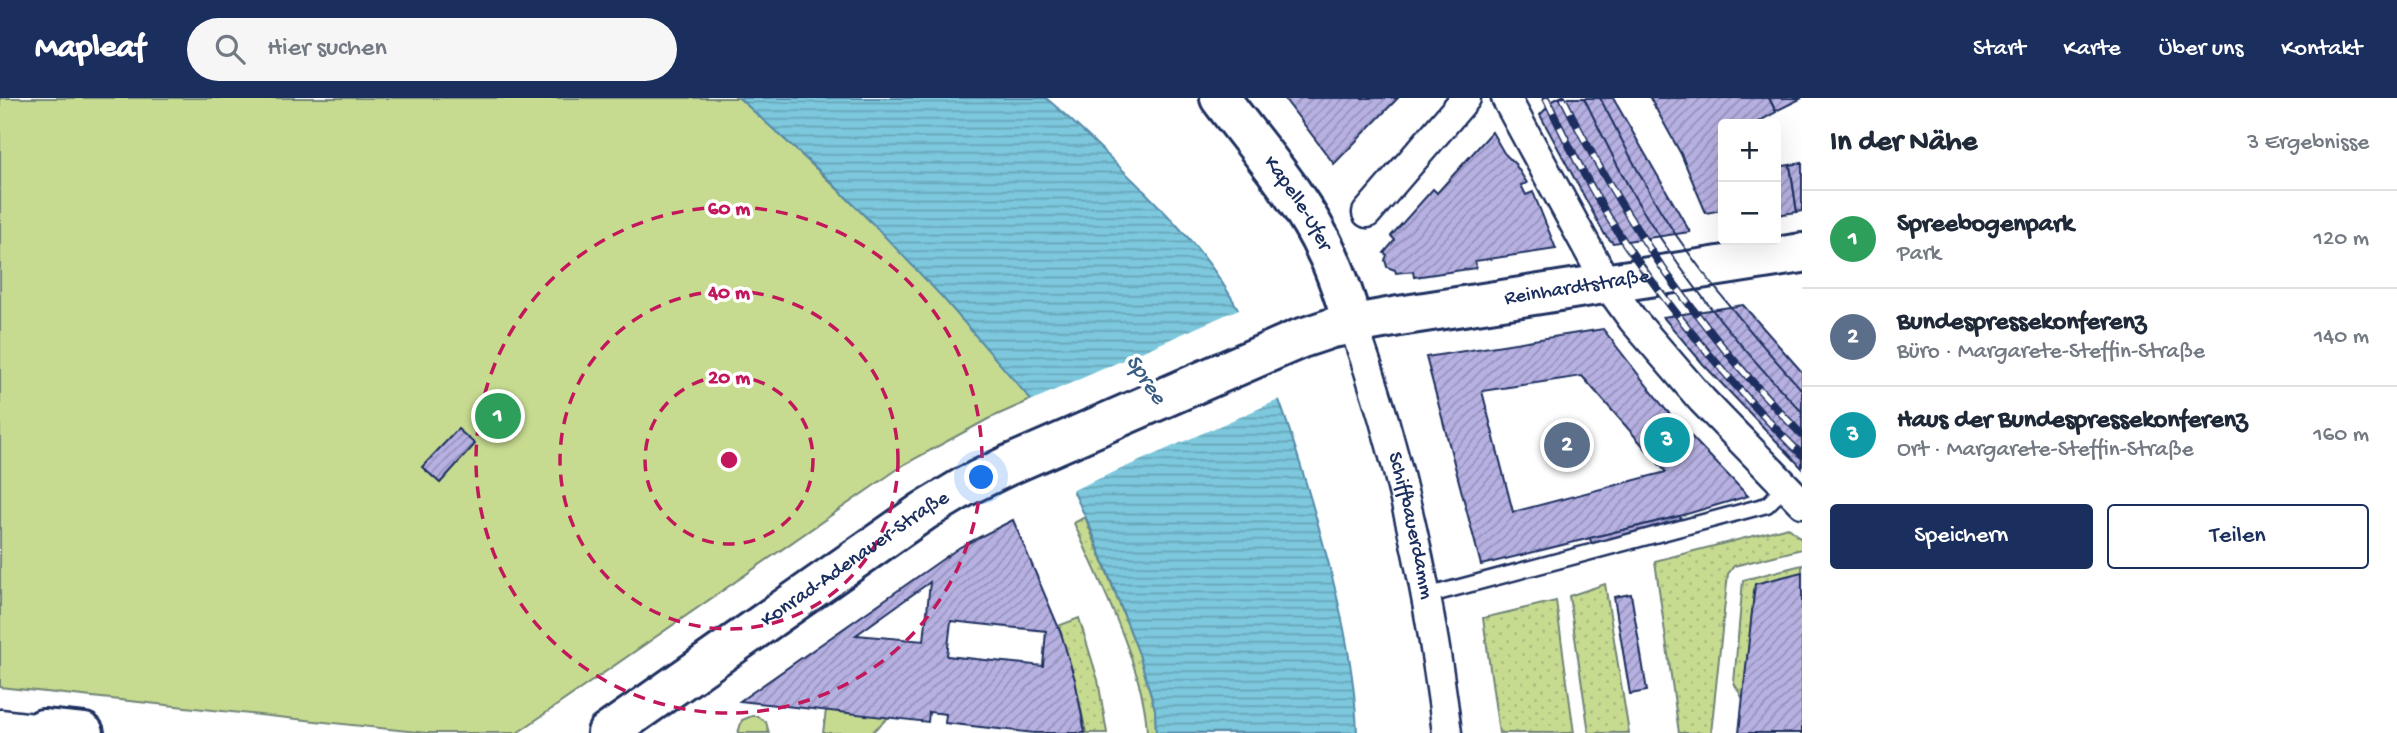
<!DOCTYPE html>
<html lang="de">
<head>
<meta charset="utf-8">
<style>
  :root { --surface:#fff; --page:#f6f6f7; --text:#1f2937; --muted:#747a83; --line:#e0e1e3; --accent:#1b2f5e }
  body { margin:0; font-family:"Gochi Hand",sans-serif; background:var(--page); color:var(--text) }
  .controls { position:absolute; right:21px; top:21px; display:grid; overflow:hidden; border-radius:7px; box-shadow:0 7px 28px #0002 }
  .controls button { width:63px; height:63px; display:grid; place-items:center; padding:0; border:0; border-bottom:2px solid var(--line); background:var(--surface); color:var(--text); font:35px sans-serif }
  .you { position:absolute; left:982px; top:380px; width:24px; height:24px; margin:-18px; border:5px solid #fff; border-radius:50%; background:#1a73e8; box-shadow:0 0 0 10px #1a73e833 }
  .badge { display:grid; place-items:center; width:46px; height:46px; border-radius:50%; background:var(--accent); color:#fff; font-size:23px; font-weight:700 }
  .pin { position:absolute; translate:-50% -50%; border:4px solid #fff; box-shadow:0 2px 7px #0006 }
  .list { margin:0; padding:0; list-style:none }
  h2 { display:flex; justify-content:space-between; align-items:center; height:91px; margin:0; padding:0 28px; font-size:30px }
  h2 small { font-size:23px; font-weight:400; color:var(--muted) }
  .list li { display:grid; grid-template-columns:46px 1fr auto; gap:21px; align-items:center; box-sizing:border-box; height:98px; padding:0 28px; border-top:2px solid var(--line) }
  .list b { display:block; font-size:26px; white-space:nowrap }
  .list p { margin:0; font-size:23px; white-space:nowrap; color:var(--muted) }
  .list em { font-size:23px; font-style:normal; color:var(--muted) }
  .actions { display:flex; gap:14px; padding:21px 28px }
  .actions a { flex:1; padding:16px 0; border:2px solid var(--accent); border-radius:7px; text-align:center; font-size:24px; color:var(--accent) }
  .actions .main { background:var(--accent); color:#fff }
  .icon { flex:none; width:38px; height:38px; fill:none; stroke:currentColor; stroke-width:2; stroke-linecap:round; stroke-linejoin:round }
  .map { position:relative; flex:none; width:1802px; height:635px; overflow:hidden }
  header { display:flex; align-items:center; gap:42px; box-sizing:border-box; height:98px; padding:0 35px; background:var(--accent); color:#fff }
  header strong { font-size:33px }
  nav { display:flex; gap:38px; margin-inline-start:auto; font-size:24px }
  .search { width:490px; height:63px; background:var(--page); display:flex; align-items:center; gap:18px; box-sizing:border-box; padding:0 24px; border-radius:38px; color:var(--muted); font-size:26px }
  main { display:flex }
  aside { flex:1; background:var(--surface) }
  .map>svg:first-child { display:block }
</style>
</head>
<body>
<header>
<strong>Mapleaf</strong>
<div class="search"><svg class="icon" aria-label="search" viewBox="0 0 24 24"><circle cx="10" cy="10" r="6"/><path d="M15 15l6 6"/></svg>Hier suchen</div>
<nav><a>Start</a><a>Karte</a><a>Über uns</a><a>Kontakt</a></nav>
</header>
<main>
<div class="map">
<svg width="1802" height="635" viewBox="0 0 1802 635">
  <defs>
    <pattern id="grass-dots" width="8" height="8" patternUnits="userSpaceOnUse" patternTransform="scale(1.75)"><rect width="8" height="8" fill="#c7db90"/><path d="M2 2h.1M6 6h.1" fill="none" stroke="#aabc7f" stroke-width="1.8" stroke-linecap="round"/></pattern>
    <pattern id="water-rules" width="6" height="5" patternUnits="userSpaceOnUse" patternTransform="scale(1.75)"><rect width="6" height="5" fill="#7dc8dd"/><path d="M0 2.5h6" fill="none" stroke="#66a3b6"/></pattern>
    <pattern id="building-hatch" width="6" height="6" patternUnits="userSpaceOnUse" patternTransform="scale(1.75)"><rect width="6" height="6" fill="#b7b1e2"/><path d="M-1 1l2-2M0 6l6-6M5 7l2-2" fill="none" stroke="#9490ba"/></pattern>
  </defs>
  <rect width="100%" height="100%" fill="#fff"/>
  <filter id="ink" filterUnits="userSpaceOnUse"><feTurbulence type="fractalNoise" baseFrequency=".0143" numOctaves="2"/><feDisplacementMap in="SourceGraphic" scale="14" xChannelSelector="R" yChannelSelector="G"/><feConvolveMatrix kernelMatrix="1 2 1 2 8 2 1 2 1" color-interpolation-filters="sRGB"/></filter>
  <g filter="url(#ink)">
    <g fill="url(#grass-dots)" stroke="#718577" stroke-width="2">
      <path d="M1085 419 1139 556 1155 611 1156 635H1147C1145 571 1100 485 1074 425Z"/>
      <polygon points="1788,429 1802,442 1802,451 1734,468 1728,476 1711,635 1679,635 1655,463"/>
      <polygon points="1802,467 1802,474 1755,486 1743,601 1734,585 1743,482"/>
      <polygon points="1605,486 1629,635 1589,635 1569,498"/>
      <polygon points="1556,503 1574,635 1499,635 1483,520"/>
      <polygon points="1079,520 1098,582 1107,635 1086,635 1075,582 1058,528"/>
    </g>
    <g fill="#c7db90" stroke="#718577" stroke-width="2">
      <path d="M0 0H739C843 93 944 192 1031 302L988 321 905 366 517 635H426L0 589Z"/>
      <polygon points="826,612 889,619 871,635 823,635"/>
      <polygon points="752,618 757,618 766,624 769,635 738,635 742,622"/>
    </g>
    <path fill="url(#water-rules)" stroke="#568baa" stroke-width="2" d="M739 0H1046C1077 26 1105 55 1134 83 1165 114 1197 146 1221 183 1265 249 1289 327 1311 402 1333 478 1354 556 1357 635H1156L1155 611 1139 556 1091 431 1031 302 943 200 873 126 824 77Z"/>
    <polygon fill="#fff" points="1241,210 1283,300 1071,393 1028,304"/>
    <g fill="url(#building-hatch)" stroke="#1b2f5e" stroke-width="2" fill-rule="evenodd">
      <polygon points="1284,0 1398,0 1334,66"/>
      <polygon points="1556,0 1613,0 1690,134 1613,145 1605,137 1540,17"/>
      <polygon points="1650,0 1769,0 1776,14 1758,24 1759,26 1723,26 1723,112 1706,115 1681,56"/>
      <polygon points="1769,0 1802,0 1776,13"/>
      <polygon points="1492,34 1504,55 1515,66 1527,85 1521,87 1526,97 1533,94 1556,151 1475,163 1476,170 1414,179 1413,173 1396,175 1395,172 1387,169 1385,162 1387,157 1384,155 1395,142 1391,138 1433,91 1437,95"/>
      <polygon points="1776,65 1777,69 1790,67 1797,114 1776,117"/>
      <polygon points="1802,65 1802,113 1797,114 1790,67"/>
      <polygon points="1743,207 1802,274 1802,370 1703,266 1663,219"/>
      <path d="M1603 231 1666 312 1748 398 1680 418 1481 467 1426 259ZM1582 278 1666 374 1513 414 1482 293Z"/>
      <polygon points="458,331 475,346 440,385 422,369"/>
      <polygon points="1680,418 1685,432 1594,456 1590,440"/>
      <path d="M1013 422 1061 535 1075 582 1085 635H1034L945 625 946 616 929 614 928 624 740 603 960 449ZM930 484 924 543 856 537ZM951 523 1046 533 1043 568 947 558Z"/>
      <polygon points="1802,474 1802,635 1739,635 1755,486"/>
      <polygon points="1631,496 1647,593 1630,596 1614,499"/>
    </g>
    <g fill="none" stroke-linecap="round" stroke-linejoin="round">
      <g stroke="#1b2f5e" stroke-width="19">
        <polyline id="lane" points="1426,498 1767,407 1785,389"/>
      </g>
      <g stroke="#1b2f5e" stroke-width="33">
        <g id="street">
          <polyline points="1506,0 1607,186 1633,222 1702,302 1802,405"/>
          <polyline points="1367,115 1466,0"/>
          <path id="s1" d="M1353 226C1400 358 1430 496 1447 635"/>
          <polyline points="0,626 43,631"/>
        </g>
      </g>
      <g stroke="#1b2f5e" stroke-width="44">
        <g id="secondary">
          <path id="s2" d="M1220 0C1257 50 1301 98 1327 155 1338 177 1345 202 1353 226"/>
          <polyline points="42,635 43,631 84,635"/>
          <path id="s3" d="M607 635 924 413 964 389 1009 367 1299 241 1332 230 1399 218 1802 155"/>
        </g>
      </g>
      <use href="#lane" stroke="#fff" stroke-width="14"/>
      <use href="#street" stroke="#fff" stroke-width="28"/>
      <use href="#secondary" stroke="#fff" stroke-width="38"/>
      <g stroke="#1b2f5e" stroke-width="2">
        <path d="M1584 0C1603 38 1621 78 1643 113 1688 186 1743 253 1802 314"/>
        <path d="M1600 0C1624 46 1647 94 1676 137 1714 192 1757 242 1802 292"/>
      </g>
      <g stroke="#1b2f5e" stroke-width="8">
        <g id="rail">
          <path d="M1546 0C1569 49 1595 100 1625 145 1675 218 1738 295 1802 357"/>
          <path d="M1563 0C1627 129 1701 234 1802 337"/>
        </g>
      </g>
      <use href="#rail" stroke="#fff" stroke-width="5" stroke-dasharray="16" stroke-linecap="butt"/>
    </g>
  </g>
  <g fill="none" stroke="#c2185b" stroke-width="3.5" stroke-dasharray="12 9">
    <circle cx="729" cy="362" r="84"/>
    <circle cx="729" cy="362" r="169"/>
    <circle cx="729" cy="362" r="253"/>
  </g>
  <g text-anchor="middle" dominant-baseline="central" stroke-width="7" stroke-linejoin="round" paint-order="stroke">
    <g font-size="21" fill="#1b2f5e" stroke="#fff">
      <text stroke="none"><textPath href="#s2" startOffset="131">Kapelle-Ufer</textPath></text>
      <text stroke="none"><textPath href="#s3" startOffset="1083">Reinhardtstraße</textPath></text>
      <text stroke="none"><textPath href="#s1" startOffset="210">Schiffbauerdamm</textPath></text>
      <text stroke="none"><textPath href="#s3" startOffset="303">Konrad-Adenauer-Straße</textPath></text>
    </g>
    <g font-size="23" font-style="italic" fill="#385d84" stroke="#fff">
      <text transform="translate(1145 282) rotate(56)">Spree</text>
    </g>
  </g>
  <circle cx="729" cy="362" r="10" fill="#c2185b" stroke="#fff" stroke-width="3.5"/>
  <g font-size="21" text-anchor="middle" font-weight="bold" fill="#c2185b" stroke="#fff" stroke-width="7" stroke-linejoin="round" paint-order="stroke">
    <text x="729" y="116">60 m</text>
    <text x="729" y="200">40 m</text>
    <text x="729" y="285">20 m</text>
  </g>
</svg>
<div class="controls">
<button>+</button>
<button>−</button>
</div>
<div class="you"></div>
<div class="pin badge" style="left:498px;top:318px;background:#2e9e5b">1</div>
<div class="pin badge" style="left:1567px;top:347px;background:#5c6f8a">2</div>
<div class="pin badge" style="left:1667px;top:342px;background:#0f9aa8">3</div>
</div>
<aside>
<h2>In der Nähe<small>3 Ergebnisse</small></h2>
<ul class="list">
<li><span class="badge" style="background:#2e9e5b">1</span><div><b>Spreebogenpark</b><p>Park</p></div><em>120 m</em></li>
<li><span class="badge" style="background:#5c6f8a">2</span><div><b>Bundespressekonferenz</b><p>Büro · Margarete-Steffin-Straße</p></div><em>140 m</em></li>
<li><span class="badge" style="background:#0f9aa8">3</span><div><b>Haus der Bundespressekonferenz</b><p>Ort · Margarete-Steffin-Straße</p></div><em>160 m</em></li>
</ul>
<div class="actions"><a class="main">Speichern</a><a>Teilen</a></div>
</aside>
</main>
</body>
</html>
